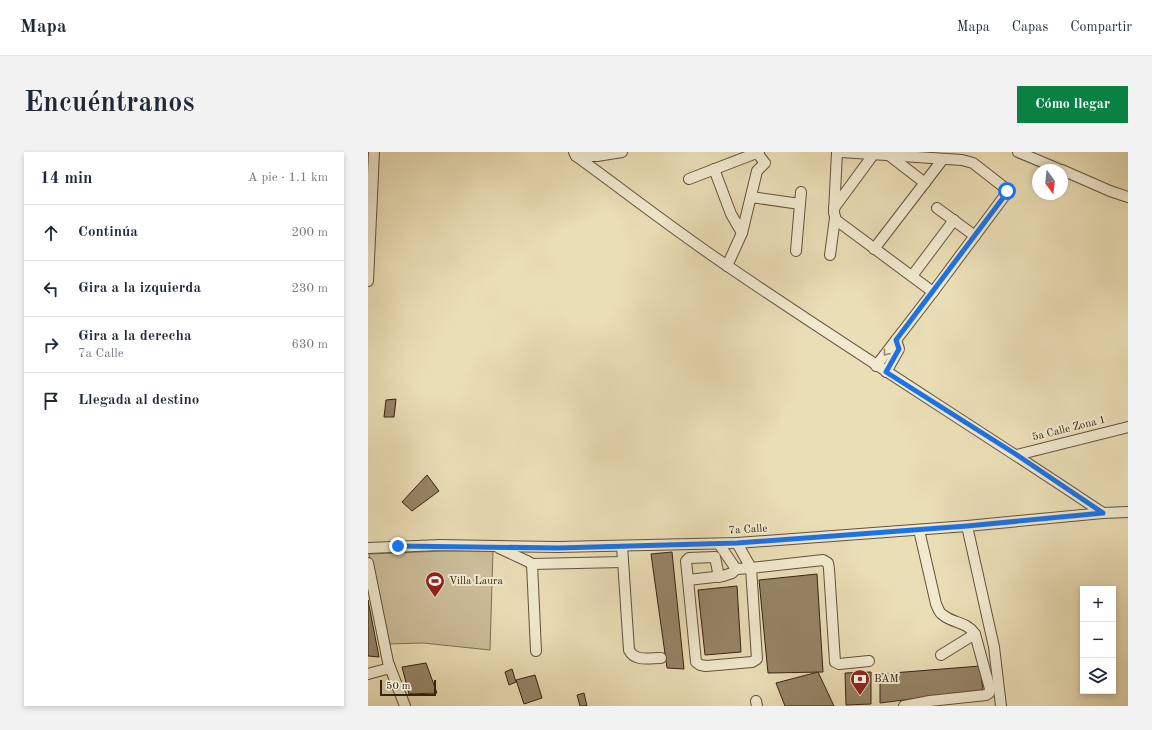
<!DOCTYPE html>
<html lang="es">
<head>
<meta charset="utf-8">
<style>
  :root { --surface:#fff; --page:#f2f2f3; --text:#1f2937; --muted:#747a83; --line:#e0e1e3; --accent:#0b8043 }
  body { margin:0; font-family:"Old Standard TT",serif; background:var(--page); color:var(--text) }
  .controls { position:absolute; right:12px; bottom:12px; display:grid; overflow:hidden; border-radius:0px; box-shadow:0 2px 6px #0003 }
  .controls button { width:36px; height:36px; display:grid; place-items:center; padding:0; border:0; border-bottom:1px solid var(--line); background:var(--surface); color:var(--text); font:20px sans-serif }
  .compass { position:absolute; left:664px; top:12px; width:36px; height:36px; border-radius:50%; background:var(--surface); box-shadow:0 2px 6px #0003; rotate:165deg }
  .scale { position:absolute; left:12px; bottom:10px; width:56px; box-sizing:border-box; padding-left:4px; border:2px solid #382210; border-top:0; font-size:11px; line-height:14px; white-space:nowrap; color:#382210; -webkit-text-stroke:3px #f1ead0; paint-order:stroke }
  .stop { position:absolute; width:12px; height:12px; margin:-9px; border:3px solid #1a73e8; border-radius:50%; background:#fff }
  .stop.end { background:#1a73e8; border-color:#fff; box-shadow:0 1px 4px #0008 }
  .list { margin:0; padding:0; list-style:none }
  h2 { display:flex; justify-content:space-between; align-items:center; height:52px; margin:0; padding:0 16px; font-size:17px }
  h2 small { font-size:13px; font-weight:400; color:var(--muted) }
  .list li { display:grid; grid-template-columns:26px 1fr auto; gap:12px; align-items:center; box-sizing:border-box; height:56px; padding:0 16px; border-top:1px solid var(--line) }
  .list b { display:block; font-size:15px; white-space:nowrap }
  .list p { margin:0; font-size:13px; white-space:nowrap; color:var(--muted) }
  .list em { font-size:13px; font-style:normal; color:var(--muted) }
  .icon { flex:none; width:22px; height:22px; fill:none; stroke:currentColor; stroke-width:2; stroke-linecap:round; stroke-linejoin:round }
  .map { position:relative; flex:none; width:760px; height:554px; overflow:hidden; border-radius:0px }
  header { display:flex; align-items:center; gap:24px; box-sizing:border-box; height:56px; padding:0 20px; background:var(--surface); border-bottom:1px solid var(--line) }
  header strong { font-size:19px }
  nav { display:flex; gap:22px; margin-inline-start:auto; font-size:14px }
  .intro { display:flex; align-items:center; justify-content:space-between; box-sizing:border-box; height:96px; padding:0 24px }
  h1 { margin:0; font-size:28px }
  .button { padding:10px 18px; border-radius:0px; background:var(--accent); color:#fff; font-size:14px; font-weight:700 }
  main { display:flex; gap:24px; padding:0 24px }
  aside { flex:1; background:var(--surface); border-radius:0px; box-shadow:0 2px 6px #0003 }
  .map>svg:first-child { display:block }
</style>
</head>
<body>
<header>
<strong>Mapa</strong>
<nav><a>Mapa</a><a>Capas</a><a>Compartir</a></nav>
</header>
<div class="intro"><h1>Encuéntranos</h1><a class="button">Cómo llegar</a></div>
<main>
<aside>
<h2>14 min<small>A pie · 1.1 km</small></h2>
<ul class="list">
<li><svg class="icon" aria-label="ahead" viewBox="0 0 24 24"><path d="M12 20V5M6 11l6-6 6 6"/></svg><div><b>Continúa</b></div><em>200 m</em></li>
<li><svg class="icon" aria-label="left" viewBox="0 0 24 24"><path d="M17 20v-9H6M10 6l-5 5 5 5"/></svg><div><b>Gira a la izquierda</b></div><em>230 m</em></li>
<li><svg class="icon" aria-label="right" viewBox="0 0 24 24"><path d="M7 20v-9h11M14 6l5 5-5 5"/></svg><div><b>Gira a la derecha</b><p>7a Calle</p></div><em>630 m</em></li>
<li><svg class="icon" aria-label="arrive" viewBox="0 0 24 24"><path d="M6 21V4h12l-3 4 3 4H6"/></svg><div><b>Llegada al destino</b></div></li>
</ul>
</aside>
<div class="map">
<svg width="760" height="554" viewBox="0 0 760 554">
  <rect width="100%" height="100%" fill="#eadeb6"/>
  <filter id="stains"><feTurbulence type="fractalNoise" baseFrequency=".005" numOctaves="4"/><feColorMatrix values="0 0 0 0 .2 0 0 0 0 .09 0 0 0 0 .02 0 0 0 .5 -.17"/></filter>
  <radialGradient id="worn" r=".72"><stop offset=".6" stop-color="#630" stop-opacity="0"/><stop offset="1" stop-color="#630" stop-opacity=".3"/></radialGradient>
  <polygon fill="#ccbe9a" stroke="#827055" points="76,399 125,399 122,498 55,491 19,492 1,402"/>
  <g fill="#958466" stroke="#382210">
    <polygon points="28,247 26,265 16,265 18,248"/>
    <polygon points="59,323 71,339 44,359 34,350"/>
    <polygon points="304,400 316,517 299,516 283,402"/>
    <polygon points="449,422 455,520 400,521 391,428"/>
    <polygon points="369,434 373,500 337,503 330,438"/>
    <polygon points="0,448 11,505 0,504"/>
    <polygon points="58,511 69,541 41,542 34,515"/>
    <polygon points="612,514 615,538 512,551 512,522"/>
    <polygon points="144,517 148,530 141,533 137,520"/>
    <polygon points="450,520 466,554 417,554 408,531"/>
    <polygon points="503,520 503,552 478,553 477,521"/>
    <polygon points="167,523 174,546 156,552 148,528"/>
    <polygon points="216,541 219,554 212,554 209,543"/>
  </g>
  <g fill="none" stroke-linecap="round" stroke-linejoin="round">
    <g stroke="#64513a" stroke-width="12">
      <g id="minor">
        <path d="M206 0 208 4C259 41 309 80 361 115 484 199 611 278 735 361"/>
        <polyline points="469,0 466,61 468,68 565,140"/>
        <polyline points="473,0 594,8 605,11 637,36 639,39 638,42 565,140 508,214"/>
        <polyline points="650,0 693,18"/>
        <polyline points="208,4 229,4 254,0"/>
        <polyline points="522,4 557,31"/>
        <polyline points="346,17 363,62 374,81"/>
        <polyline points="694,18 742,39 760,45"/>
        <polyline points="321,27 391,0"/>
        <polyline points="383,45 432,52"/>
        <polyline points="466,56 505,3"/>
        <polyline points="569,56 607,84"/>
        <polyline points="506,97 575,7"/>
        <polyline points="428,99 433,40"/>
        <polyline points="462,103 467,66"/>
        <polyline points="359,114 374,81 389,19 397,11 389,1"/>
        <polyline points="544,124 586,68"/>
        <polyline points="0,129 6,0"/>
        <polyline points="518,220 531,197 528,188"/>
        <polyline points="649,303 760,275"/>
        <polyline points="599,374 626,495 633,554"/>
        <polyline points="369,391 383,416 368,417 364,421 355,424 320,428 328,510 332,513 338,514 384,510 389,507 383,416 455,408 460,411 461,417 467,510 471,512 501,509"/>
        <polyline points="351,392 368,417"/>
        <path d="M254 394 261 498C267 510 281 506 293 506"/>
        <polyline points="0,396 72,393 190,395 369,391 599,374 735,361 760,360"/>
        <polyline points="131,396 159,409 164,412 255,410"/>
        <polyline points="0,411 20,510 37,554"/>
        <polyline points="164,412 168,499"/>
        <polyline points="320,428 318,409 321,406 347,405 351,425"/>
        <polyline points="573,503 607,482"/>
        <polyline points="0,522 22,516"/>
        <polyline points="388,549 389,554"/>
        <path d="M536 554 562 549 618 543 621 541 622 537 607 482C598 469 586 472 575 463 571 461 570 456 568 452L551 378"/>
      </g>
    </g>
    <use href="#minor" stroke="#f1ead0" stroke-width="10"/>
  </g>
  <defs><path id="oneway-chevron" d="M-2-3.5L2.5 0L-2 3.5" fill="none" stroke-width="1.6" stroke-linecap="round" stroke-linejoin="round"/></defs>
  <use stroke="#948670" href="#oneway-chevron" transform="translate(518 201) rotate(128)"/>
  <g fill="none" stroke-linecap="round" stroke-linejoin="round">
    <polyline stroke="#1a73e8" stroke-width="5" points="30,394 190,396 369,391 599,374 735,361 649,303 518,220 531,197 528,188 638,42 639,39"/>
  </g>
  <defs>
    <g id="stadium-pin" transform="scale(1)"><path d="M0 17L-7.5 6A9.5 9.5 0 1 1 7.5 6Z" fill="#8f2418" stroke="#f1ead0"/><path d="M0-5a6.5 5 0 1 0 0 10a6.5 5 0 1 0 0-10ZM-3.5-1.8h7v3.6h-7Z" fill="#fff"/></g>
    <g id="bank-pin" transform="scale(1)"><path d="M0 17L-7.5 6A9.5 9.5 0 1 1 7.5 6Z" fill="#8f2418" stroke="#f1ead0"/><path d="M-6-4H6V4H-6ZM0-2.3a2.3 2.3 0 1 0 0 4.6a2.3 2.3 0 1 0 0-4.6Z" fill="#fff"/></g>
  </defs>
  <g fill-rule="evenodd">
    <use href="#stadium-pin" x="67" y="429"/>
    <use href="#bank-pin" x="492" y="527"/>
  </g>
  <g text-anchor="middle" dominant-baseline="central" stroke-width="4" stroke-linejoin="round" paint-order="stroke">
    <g font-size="11" fill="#382210" stroke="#f1ead0">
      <text transform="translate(701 277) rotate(-14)">5a Calle Zona 1</text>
      <text transform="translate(380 378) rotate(-3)">7a Calle</text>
    </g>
    <g font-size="11" fill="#382210" stroke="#f1ead0" text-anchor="start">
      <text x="81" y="429">Villa Laura</text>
      <text x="506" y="527">BAM</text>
    </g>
  </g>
  <rect width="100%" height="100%" filter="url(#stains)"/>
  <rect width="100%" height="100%" fill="url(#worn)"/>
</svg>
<div class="controls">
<button>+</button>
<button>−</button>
<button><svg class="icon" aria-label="layers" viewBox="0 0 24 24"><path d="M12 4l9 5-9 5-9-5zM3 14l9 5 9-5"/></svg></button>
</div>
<svg class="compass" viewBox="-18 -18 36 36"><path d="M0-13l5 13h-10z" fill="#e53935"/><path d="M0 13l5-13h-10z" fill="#747a83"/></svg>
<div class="scale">50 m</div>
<div class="stop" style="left:639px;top:39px"></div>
<div class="stop end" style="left:30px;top:394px"></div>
</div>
</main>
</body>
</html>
